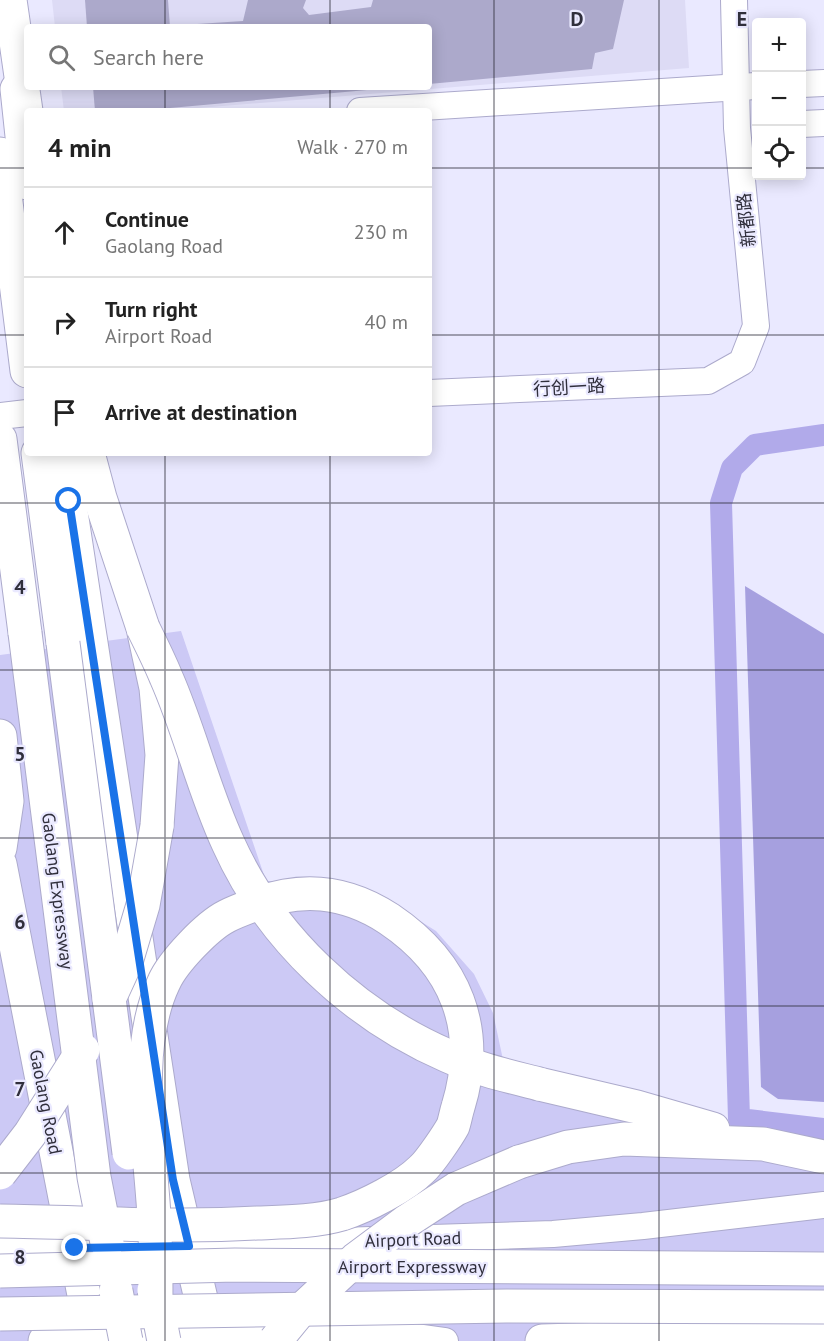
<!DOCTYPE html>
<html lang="en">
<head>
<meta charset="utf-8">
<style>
  :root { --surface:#fff; --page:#f2f2f2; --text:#222; --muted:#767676; --line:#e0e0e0 }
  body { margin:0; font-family:"PT Sans","Noto Sans SC",sans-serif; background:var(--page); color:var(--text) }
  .controls { position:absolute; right:18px; top:18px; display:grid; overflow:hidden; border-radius:6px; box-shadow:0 3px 15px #0003 }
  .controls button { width:54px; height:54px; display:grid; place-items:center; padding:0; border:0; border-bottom:2px solid var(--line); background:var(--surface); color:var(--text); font:30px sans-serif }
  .stop { position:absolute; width:18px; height:18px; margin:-14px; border:4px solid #1a73e8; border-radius:50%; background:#fff }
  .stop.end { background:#1a73e8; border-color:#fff; box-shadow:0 2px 6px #0008 }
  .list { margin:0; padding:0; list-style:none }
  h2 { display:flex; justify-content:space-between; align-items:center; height:78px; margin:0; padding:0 24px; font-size:26px }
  h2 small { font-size:20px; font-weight:400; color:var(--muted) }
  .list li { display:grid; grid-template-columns:39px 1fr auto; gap:18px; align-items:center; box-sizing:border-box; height:90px; padding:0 24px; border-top:2px solid var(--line) }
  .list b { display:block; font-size:22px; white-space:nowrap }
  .list p { margin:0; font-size:20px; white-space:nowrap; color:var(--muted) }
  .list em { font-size:20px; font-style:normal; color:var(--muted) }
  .icon { flex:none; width:33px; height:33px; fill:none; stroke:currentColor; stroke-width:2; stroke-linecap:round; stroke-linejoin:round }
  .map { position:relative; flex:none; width:824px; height:1341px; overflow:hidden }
  .search { position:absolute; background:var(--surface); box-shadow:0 3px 15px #0003; left:24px; top:24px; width:408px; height:66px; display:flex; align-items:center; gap:15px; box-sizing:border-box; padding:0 21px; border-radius:6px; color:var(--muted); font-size:22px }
  .panel { position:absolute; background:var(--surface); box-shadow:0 3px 15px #0003; left:24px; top:108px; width:408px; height:348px; border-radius:6px }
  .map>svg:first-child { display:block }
</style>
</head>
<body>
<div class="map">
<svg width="824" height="1341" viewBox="0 0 824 1341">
  <rect width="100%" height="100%" fill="#eae9ff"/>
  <polygon fill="#dddbf5" points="52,0 685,0 689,68 161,111 64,111 61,87 429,87 429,27 55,27"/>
  <polygon fill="#ccc9f5" points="181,631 266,881 314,883 388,901 436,931 474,974 493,1013 505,1069 711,1153 824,1150 824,1341 0,1341 0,655"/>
  <polygon fill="#a6a0df" points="745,586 824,634 824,1102 778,1099 761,1087"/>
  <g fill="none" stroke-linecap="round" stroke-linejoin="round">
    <polyline stroke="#b1aaea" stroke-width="22" points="824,435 755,445 732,468 721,503 739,1119 824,1129"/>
  </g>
  <g fill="#aca9cb">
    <polygon points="85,0 168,0 170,27 87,27"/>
    <polygon points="248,0 306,0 303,8 309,15 371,7 373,0 624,0 613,49 595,53 592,69 429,84 429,27 182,27 182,25 243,21"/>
    <polygon points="93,87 378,87 378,89 137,111 95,111"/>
  </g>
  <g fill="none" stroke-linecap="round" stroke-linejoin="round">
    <g stroke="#acaacc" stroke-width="28">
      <g id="minor">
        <polyline points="802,84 824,83"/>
        <polyline points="360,111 756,86"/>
        <polyline points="802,124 824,123"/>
        <polyline points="429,393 708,381 742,362 756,326 737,128 734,0"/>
        <polyline points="0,416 27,413"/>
        <polyline points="189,1246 553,1234 643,1226 824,1205"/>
        <path d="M210 1336C288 1335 368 1328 445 1341"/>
      </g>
    </g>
    <g stroke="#acaacc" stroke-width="35">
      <g id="major">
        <polyline points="17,89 27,183"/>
        <polyline points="62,453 173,1180 211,1341"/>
        <polyline points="0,864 93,1341"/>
        <polyline points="0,1251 184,1246"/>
        <polyline points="45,1341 92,1337 210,1336"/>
      </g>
    </g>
    <g stroke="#acaacc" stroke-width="35">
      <g id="highway">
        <polyline points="10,0 27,118"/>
        <polyline points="0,154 27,371"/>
        <polyline points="0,439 25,633"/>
        <polyline points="38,453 63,643"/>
        <polyline points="88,453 100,498 143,628 156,688 162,755 157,826"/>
        <polyline points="0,736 7,801 0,848"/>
        <polyline points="539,1084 637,1107 713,1129"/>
        <polyline points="519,1162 568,1147 624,1139 763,1144 824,1157"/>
        <polyline points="542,1341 738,1335 824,1338"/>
      </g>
    </g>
    <use href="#minor" stroke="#fff" stroke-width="26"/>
    <use href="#major" stroke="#fff" stroke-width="33"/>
    <use href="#highway" stroke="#fff" stroke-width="33"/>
    <g stroke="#acaacc" stroke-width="35" stroke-linecap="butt">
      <g id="highway-bridge">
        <path d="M143 628C151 644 159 660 166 677 190 731 203 789 228 843 270 937 353 1015 448 1056 477 1069 508 1076 539 1084"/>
        <polyline points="25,633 94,1177 107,1243"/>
        <polyline points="63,643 129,1153"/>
        <polyline points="109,999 126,962 143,905 157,826"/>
        <polyline points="0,1173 30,1134 83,1050"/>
        <path d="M0 1221C85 1222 172 1228 257 1223 285 1222 315 1222 342 1214 366 1206 404 1187 422 1169 430 1162 448 1135 453 1126 455 1120 456 1113 458 1107 482 1029 456 964 389 919 345 890 300 886 251 906 243 909 235 912 227 916 207 926 173 962 164 982 132 1049 150 1144 154 1216 156 1245 156 1273 156 1302"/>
        <polyline points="0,1271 235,1265 824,1269"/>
        <polyline points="154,1290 164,1341"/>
        <polyline points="116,1291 126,1341"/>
        <polyline points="0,1314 506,1306 824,1307"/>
        <polyline points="275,1341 298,1313 356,1259 407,1221 456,1189 519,1162"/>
      </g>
    </g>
    <use href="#highway-bridge" stroke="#fff" stroke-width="33"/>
  </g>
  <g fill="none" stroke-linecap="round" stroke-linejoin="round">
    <polyline stroke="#1a73e8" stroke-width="8" points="69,501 173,1180 189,1246 75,1248"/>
  </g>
  <path fill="none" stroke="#302f3c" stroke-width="1.5" stroke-opacity="0.55" d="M165 0V27M330 0V27M494 0V1341M659 0V1341M165 87V111M330 87V111M0 168H27M429 168H756M802 168H824M0 335H27M429 335H824M165 453V1341M330 453V1341M0 503H824M0 670H824M0 838H824M0 1006H824M0 1173H824"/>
  <g text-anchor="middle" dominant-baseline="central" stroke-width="4.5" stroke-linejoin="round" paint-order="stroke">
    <g font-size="18" fill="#302f3c" stroke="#eae9ff">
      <text transform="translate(746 220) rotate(-96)">新都路</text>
      <text transform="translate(569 387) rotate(-3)">行创一路</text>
      <text transform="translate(58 891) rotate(83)">Gaolang Expressway</text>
      <text transform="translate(46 1102) rotate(79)">Gaolang Road</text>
      <text transform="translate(413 1239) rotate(-2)">Airport Road</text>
      <text x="412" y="1266">Airport Expressway</text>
    </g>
  </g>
  <g font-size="20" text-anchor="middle" font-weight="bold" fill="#302f3c" stroke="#eae9ff" stroke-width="4.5" stroke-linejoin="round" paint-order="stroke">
    <text x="577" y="26">D</text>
    <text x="742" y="26">E</text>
    <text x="20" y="594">4</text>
    <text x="20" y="761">5</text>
    <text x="20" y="929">6</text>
    <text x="20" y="1096">7</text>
    <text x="20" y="1264">8</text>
  </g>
</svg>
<div class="controls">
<button>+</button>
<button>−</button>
<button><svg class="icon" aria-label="locate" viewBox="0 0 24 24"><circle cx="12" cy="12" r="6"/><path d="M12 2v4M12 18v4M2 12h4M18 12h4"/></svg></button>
</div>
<div class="stop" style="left:69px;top:501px"></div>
<div class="stop end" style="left:75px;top:1248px"></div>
<div class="search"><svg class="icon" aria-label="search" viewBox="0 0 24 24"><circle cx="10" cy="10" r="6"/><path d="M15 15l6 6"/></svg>Search here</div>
<section class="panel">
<h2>4 min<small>Walk · 270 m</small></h2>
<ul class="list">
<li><svg class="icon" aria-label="ahead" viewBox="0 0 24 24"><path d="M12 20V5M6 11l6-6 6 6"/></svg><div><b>Continue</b><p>Gaolang Road</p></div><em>230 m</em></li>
<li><svg class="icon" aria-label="right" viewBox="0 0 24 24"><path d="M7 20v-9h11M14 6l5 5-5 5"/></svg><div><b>Turn right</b><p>Airport Road</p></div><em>40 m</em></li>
<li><svg class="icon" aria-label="arrive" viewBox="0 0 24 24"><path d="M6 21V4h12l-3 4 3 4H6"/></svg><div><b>Arrive at destination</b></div></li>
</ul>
</section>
</div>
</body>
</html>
